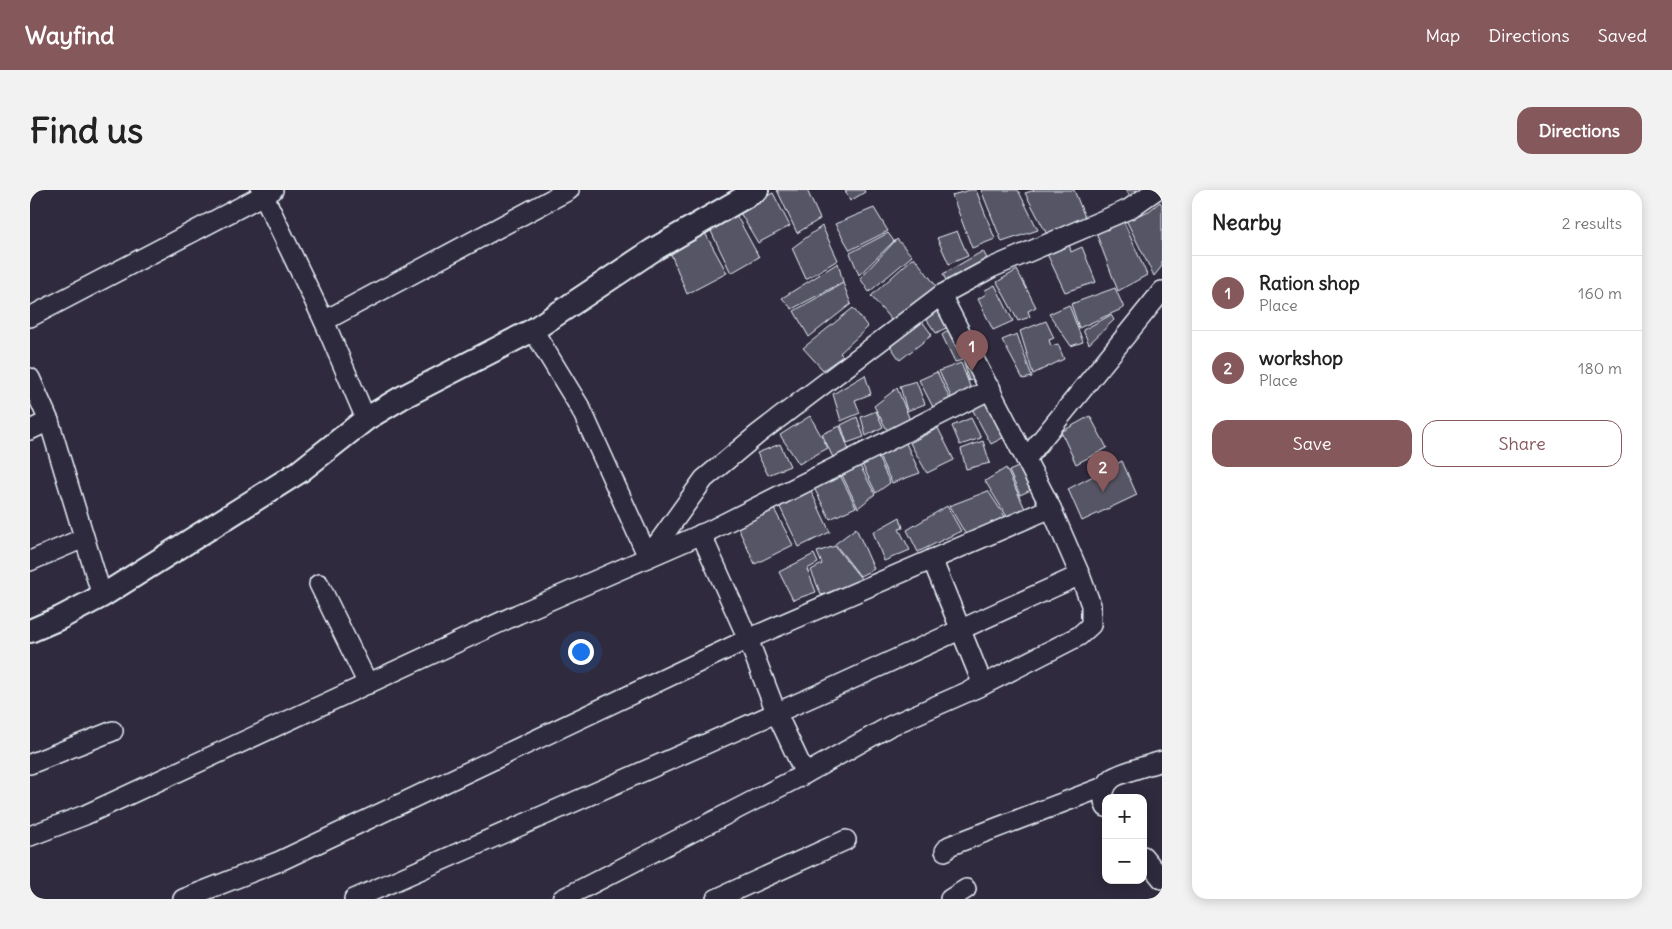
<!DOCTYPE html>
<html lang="en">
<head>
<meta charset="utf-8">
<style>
  :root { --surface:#fff; --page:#f2f2f2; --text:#222; --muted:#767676; --line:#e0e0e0; --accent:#85585c }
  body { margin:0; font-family:Delius,sans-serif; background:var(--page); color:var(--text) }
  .controls { position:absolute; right:15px; bottom:15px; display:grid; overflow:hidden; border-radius:10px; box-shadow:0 2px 12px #0003 }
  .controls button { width:45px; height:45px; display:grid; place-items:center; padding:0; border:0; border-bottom:1px solid var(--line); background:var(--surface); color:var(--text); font:25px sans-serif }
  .you { position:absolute; left:550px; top:461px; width:18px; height:18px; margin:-12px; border:4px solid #fff; border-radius:50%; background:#1a73e8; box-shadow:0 0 0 8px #1a73e833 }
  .badge { display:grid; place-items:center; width:32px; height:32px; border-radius:50%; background:var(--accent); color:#fff; font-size:16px; font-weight:700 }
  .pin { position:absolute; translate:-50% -41px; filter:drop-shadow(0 1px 2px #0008) }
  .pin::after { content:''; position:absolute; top:26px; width:18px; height:15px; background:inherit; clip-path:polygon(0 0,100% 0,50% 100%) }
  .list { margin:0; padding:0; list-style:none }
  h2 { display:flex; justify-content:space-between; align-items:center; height:65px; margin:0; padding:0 20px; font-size:21px }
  h2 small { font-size:16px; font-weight:400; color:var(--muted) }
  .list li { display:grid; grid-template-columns:32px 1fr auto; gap:15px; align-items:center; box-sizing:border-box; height:75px; padding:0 20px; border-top:1px solid var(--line) }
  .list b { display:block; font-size:19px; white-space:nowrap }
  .list p { margin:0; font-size:16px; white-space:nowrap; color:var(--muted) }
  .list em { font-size:16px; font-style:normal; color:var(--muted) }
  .actions { display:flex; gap:10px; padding:15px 20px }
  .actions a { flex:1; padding:11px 0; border:1px solid var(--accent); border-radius:15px; text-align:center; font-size:18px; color:var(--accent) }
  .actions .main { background:var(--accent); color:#fff }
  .map { position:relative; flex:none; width:1132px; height:709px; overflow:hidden; border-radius:15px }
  header { display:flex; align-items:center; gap:30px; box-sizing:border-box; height:70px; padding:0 25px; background:var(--accent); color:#fff }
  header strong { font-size:24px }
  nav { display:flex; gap:28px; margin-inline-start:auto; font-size:18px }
  .intro { display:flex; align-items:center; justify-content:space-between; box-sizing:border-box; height:120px; padding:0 30px }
  h1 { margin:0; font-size:35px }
  .button { padding:12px 22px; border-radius:15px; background:var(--accent); color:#fff; font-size:18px; font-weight:700 }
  main { display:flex; gap:30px; padding:0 30px }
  aside { flex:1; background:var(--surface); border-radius:15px; box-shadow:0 2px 12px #0003 }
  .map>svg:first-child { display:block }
</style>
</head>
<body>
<header>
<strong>Wayfind</strong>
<nav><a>Map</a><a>Directions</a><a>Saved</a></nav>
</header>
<div class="intro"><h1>Find us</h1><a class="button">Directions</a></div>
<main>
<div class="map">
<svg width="1132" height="709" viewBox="0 0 1132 709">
  <rect width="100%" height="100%" fill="#2f2a3d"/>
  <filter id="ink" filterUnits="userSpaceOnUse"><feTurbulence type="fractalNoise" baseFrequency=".02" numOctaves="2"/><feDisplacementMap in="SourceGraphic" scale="10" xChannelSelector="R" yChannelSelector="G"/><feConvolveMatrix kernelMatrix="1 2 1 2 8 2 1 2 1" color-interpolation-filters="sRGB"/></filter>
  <g filter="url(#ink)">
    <g fill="#575565" stroke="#e8f1f8">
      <polygon points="747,0 777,0 790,29 767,43"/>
      <polygon points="815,0 834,0 835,2 820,11"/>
      <polygon points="940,0 946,0 965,49 942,58 922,5"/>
      <polygon points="951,0 988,0 1008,40 972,52"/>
      <polygon points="1005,0 1044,0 1058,35 1020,50 995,3"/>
      <polygon points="1096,0 1117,0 1103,12"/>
      <polygon points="743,3 760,36 728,53 709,21"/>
      <polygon points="1130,12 1132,15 1132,76 1124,86 1096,30 1119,21"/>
      <polygon points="844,18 858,41 820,60 805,34"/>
      <polygon points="704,21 729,67 701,83 679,37"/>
      <polygon points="1093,30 1117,85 1088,101 1065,40"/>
      <polygon points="792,36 808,70 776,89 762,58"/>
      <polygon points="674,41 697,83 657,104 639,59"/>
      <polygon points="927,41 938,66 919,74 907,48"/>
      <polygon points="858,43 864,51 829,85 820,63"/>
      <polygon points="867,49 882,66 839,102 830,88"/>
      <polygon points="1039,54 1041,62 1052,57 1066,92 1035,102 1017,64"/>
      <polygon points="953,61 961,76 920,99 913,84"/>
      <polygon points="884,67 907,97 862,131 841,106"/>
      <polygon points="808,73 813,92 762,119 752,108"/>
      <polygon points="987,80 1006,117 998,121 1000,127 988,131 967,92"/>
      <polygon points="813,93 821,114 779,147 764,121"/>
      <polygon points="965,95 983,131 963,140 948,109 956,104 955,100"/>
      <polygon points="1085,98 1094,118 1049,138 1041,114"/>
      <polygon points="911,109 924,134 906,143 892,123"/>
      <polygon points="1039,115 1053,152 1041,156 1019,124"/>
      <polygon points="823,118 838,137 810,163 813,166 793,180 773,158"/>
      <polygon points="1081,125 1084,130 1059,154 1053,140"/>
      <polygon points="889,127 902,145 870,170 856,150"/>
      <polygon points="1016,131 1024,148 1019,150 1021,156 1028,154 1034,169 1003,184 990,141"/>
      <polygon points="925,136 941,168 925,172 912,145"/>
      <polygon points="987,144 1002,187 993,189 972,150"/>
      <polygon points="943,170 951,187 939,191 934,174"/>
      <polygon points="931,173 943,204 924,213 909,181"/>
      <polygon points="907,182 922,213 905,221 889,190"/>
      <polygon points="835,185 841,204 825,210 830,223 811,231 803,204"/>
      <polygon points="886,191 895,214 877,221 870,196"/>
      <polygon points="867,198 882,235 861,247 844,216"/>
      <polygon points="960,204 980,244 961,254 940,215"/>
      <polygon points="846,221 853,237 836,246 831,227"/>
      <polygon points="780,226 798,258 769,274 750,245"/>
      <polygon points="1060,226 1077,258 1046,274 1031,242"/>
      <polygon points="827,227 834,247 817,253 811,235"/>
      <polygon points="941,228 951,248 930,255 922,236"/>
      <polygon points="810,236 821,266 806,274 792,244"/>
      <polygon points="908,238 924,270 897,283 880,253"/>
      <polygon points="873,247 890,283 862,293 846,260"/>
      <polygon points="953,251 960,273 936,279 931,259"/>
      <polygon points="750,254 760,276 738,285 727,263"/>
      <polygon points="845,261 860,293 846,303 829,268"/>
      <polygon points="827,270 845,304 828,318 809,279"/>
      <polygon points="1092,271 1107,305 1052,331 1038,299"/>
      <polygon points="995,274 1005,298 990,305 979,281"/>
      <polygon points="976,278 998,325 981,333 955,291"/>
      <polygon points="809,283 826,317 800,329 783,296"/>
      <polygon points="780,299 800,342 769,357 748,313"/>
      <polygon points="958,301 978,331 938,348 919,316"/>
      <polygon points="917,316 931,341 888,362 877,340"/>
      <polygon points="743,317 763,355 725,374 707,336"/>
      <polygon points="870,327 873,338 869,339 880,360 854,371 843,342"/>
      <polygon points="826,338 844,379 830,386 805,354"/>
      <polygon points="805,356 833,391 791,405 781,380 792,374 787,362"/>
      <polygon points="784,364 788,373 777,379 786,402 763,410 749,382"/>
    </g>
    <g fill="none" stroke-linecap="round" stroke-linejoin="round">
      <g stroke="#e8f1f8" stroke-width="22">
        <g id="minor">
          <polyline points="231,0 294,131 336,229"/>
          <polyline points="0,127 243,0"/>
          <polyline points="294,131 539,0"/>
          <polyline points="503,140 551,219 618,367 674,289 728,244 911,105 961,78 1099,19 1126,0"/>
          <polyline points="0,188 19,231 72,406"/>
          <polyline points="0,240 19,231"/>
          <polyline points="996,269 1132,101"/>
          <polyline points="671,344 718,449 746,522 775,584"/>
          <polyline points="902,369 953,495"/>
          <polyline points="0,371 54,348"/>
          <polyline points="289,394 338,494"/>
          <polyline points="0,574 83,541"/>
          <path d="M1076 617C1071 607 1074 594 1083 588 1090 583 1122 574 1132 571"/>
          <polyline points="0,646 55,625 488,424 679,341 961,199"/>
          <polyline points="915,661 919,656 1076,596"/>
          <polyline points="1113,666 1132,689"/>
          <polyline points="153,709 250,671 718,449 1021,318"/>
          <polyline points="324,709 798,500 1050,385"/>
          <polyline points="532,709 775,584 860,536 953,495 1049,446 1061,435 1061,415 1050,385 1021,318 911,105"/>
          <polyline points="686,709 816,650"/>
          <polyline points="920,709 936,699"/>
        </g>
      </g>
      <g stroke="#e8f1f8" stroke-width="26">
        <polyline id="tertiary" points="0,441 30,428 72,406 269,282 336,229 371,208 503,140 623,60 727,0"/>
      </g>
      <use href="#minor" stroke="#2f2a3d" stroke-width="19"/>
      <use href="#tertiary" stroke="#2f2a3d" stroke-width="22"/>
    </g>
  </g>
</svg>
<div class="controls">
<button>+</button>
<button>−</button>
</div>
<div class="you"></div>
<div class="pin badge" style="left:942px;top:181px">1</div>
<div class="pin badge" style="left:1073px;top:302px">2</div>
</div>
<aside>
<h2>Nearby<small>2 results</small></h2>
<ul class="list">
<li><span class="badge">1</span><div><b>Ration shop</b><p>Place</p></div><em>160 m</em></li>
<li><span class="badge">2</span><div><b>workshop</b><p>Place</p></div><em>180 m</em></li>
</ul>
<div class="actions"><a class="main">Save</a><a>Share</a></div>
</aside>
</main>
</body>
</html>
